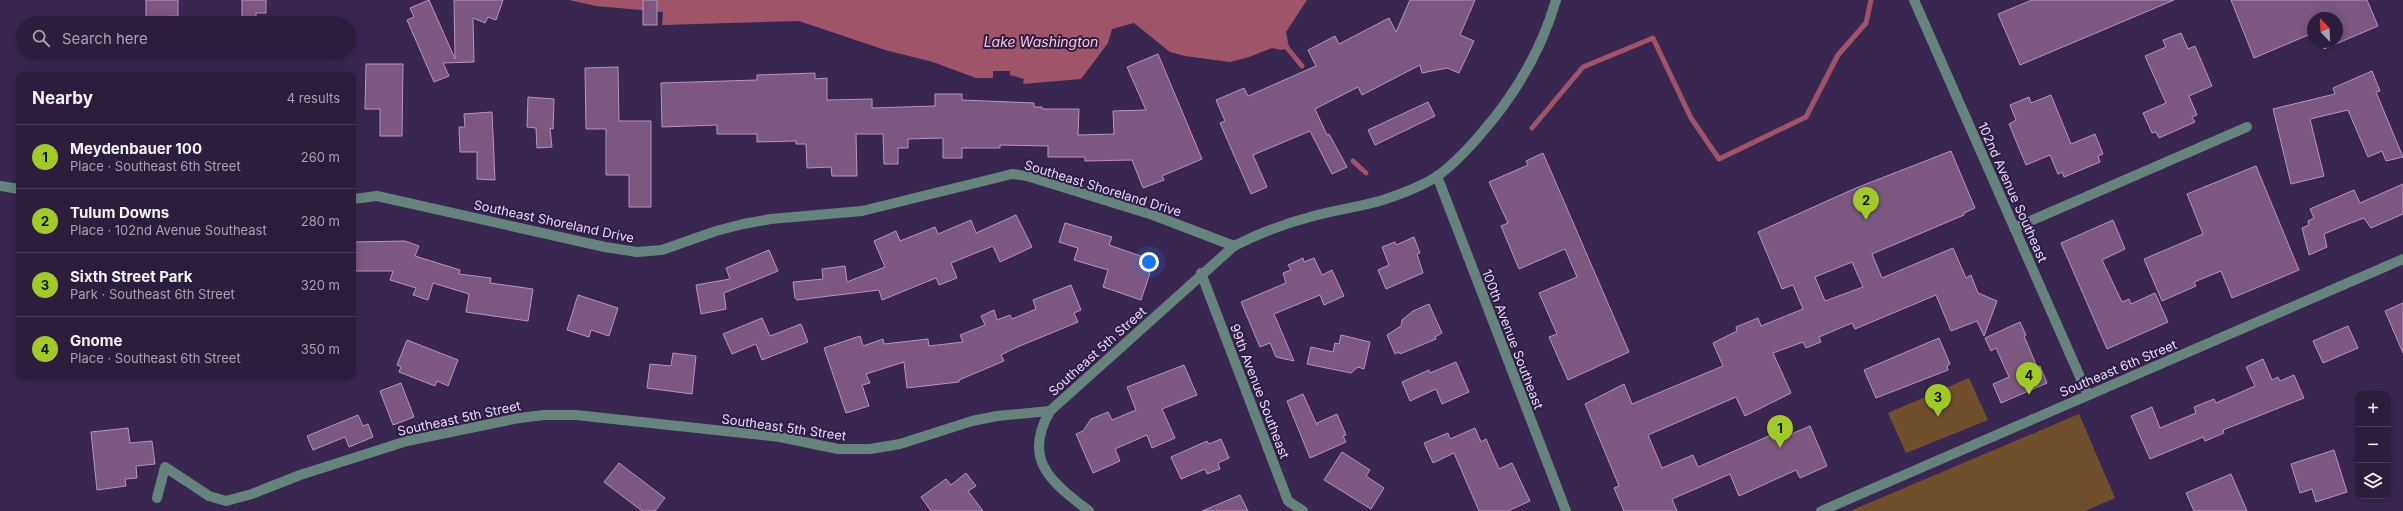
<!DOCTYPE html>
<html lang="en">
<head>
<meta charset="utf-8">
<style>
  :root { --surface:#2c1d3d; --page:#342644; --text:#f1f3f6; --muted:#a6a2b0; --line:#483b57; --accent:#a1c92b }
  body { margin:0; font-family:Inter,sans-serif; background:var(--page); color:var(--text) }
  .controls { position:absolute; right:12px; bottom:12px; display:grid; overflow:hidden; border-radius:8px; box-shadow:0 2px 10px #0003 }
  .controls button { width:36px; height:36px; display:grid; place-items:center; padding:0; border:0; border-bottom:1px solid var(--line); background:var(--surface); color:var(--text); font:20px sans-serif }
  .compass { position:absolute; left:2307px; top:12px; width:36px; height:36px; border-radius:50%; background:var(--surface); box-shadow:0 2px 10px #0003; rotate:337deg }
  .you { position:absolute; left:1149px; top:262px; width:14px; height:14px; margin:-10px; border:3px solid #fff; border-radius:50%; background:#1a73e8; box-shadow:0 0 0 6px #1a73e833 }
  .badge { display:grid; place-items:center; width:26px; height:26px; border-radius:50%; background:var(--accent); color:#111; font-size:13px; font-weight:700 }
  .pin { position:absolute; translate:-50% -33px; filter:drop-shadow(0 1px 2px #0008) }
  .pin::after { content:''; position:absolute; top:21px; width:14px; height:12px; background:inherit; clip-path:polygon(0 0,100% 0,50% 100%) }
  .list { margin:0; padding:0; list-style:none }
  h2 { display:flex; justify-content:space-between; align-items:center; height:52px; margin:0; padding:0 16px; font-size:17px }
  h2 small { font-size:13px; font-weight:400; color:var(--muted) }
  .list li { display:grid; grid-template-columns:26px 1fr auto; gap:12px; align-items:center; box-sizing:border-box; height:64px; padding:0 16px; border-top:1px solid var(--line) }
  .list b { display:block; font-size:15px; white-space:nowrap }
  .list p { margin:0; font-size:13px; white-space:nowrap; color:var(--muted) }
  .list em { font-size:13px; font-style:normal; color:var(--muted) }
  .icon { flex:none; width:22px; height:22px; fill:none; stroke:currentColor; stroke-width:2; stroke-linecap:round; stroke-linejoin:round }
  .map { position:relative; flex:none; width:2403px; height:511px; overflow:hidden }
  .search { position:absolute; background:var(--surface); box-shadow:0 2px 10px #0003; left:16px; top:16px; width:340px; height:44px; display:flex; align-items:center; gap:10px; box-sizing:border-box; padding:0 14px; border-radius:22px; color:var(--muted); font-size:15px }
  .panel { position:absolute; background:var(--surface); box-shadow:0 2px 10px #0003; left:16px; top:72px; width:340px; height:308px; border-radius:8px }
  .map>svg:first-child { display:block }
</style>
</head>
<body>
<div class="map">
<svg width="2403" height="511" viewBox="0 0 2403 511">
  <rect width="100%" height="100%" fill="#3a2751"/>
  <g fill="#714f2d">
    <polygon points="1969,378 1988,420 1906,453 1888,413"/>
    <polygon points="2079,414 2115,498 2085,511 1850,511"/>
  </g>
  <polygon fill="#a05469" points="569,0 1307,0 1286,32 1289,48 1281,50 1272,48 1249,57 1230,62 1185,56 1170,52 1134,23 1112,29 1108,43 1081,79 1023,84 1024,79 1010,75 1010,71 993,71 993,78 976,78 933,62 885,50 799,21 662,25 663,12 596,6"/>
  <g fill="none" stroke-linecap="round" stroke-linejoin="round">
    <g stroke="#a05469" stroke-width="5">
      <polyline points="1284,44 1302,66"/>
      <polyline points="1532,128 1583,67 1653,38 1691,118 1719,159 1806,117 1838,55 1866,23 1871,0"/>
      <polyline points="1353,161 1366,173"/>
    </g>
  </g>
  <g fill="#7c577f" stroke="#ba92be" fill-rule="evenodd">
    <polygon points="146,0 178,0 178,16 146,17"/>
    <polygon points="242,0 266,0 266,13 256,13 256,23 242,23"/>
    <polygon points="429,0 455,59 454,0 503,0 496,20 488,17 485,23 473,18 474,62 443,63 449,76 434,82 407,20 414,17 410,8"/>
    <rect x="643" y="0" width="14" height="25"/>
    <polygon points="1410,0 1475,0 1460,35 1474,41 1459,73 1447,68 1422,73 1420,65 1362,95 1358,87 1315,109 1327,135 1329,134 1347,167 1332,174 1310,131 1253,155 1267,187 1251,194 1220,123 1225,121 1216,100 1244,88 1248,96 1316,66 1308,50 1335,36 1339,44 1389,18 1396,32"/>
    <polygon points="2032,0 2174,0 2020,65 1998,14"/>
    <polygon points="2231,0 2367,0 2378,26 2324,49 2321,42 2337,42 2337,18 2313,18 2313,33 2254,58"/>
    <polygon points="2181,33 2188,49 2195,46 2212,86 2189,96 2197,115 2192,117 2195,122 2159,138 2156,132 2152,133 2143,113 2166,103 2145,56 2166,47 2163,40"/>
    <polygon points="1158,54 1202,159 1162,176 1164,180 1143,188 1132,160 1085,161 1085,157 1048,157 1048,146 1000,145 1000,148 962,148 962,158 943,158 943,138 908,139 908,148 898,148 898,164 884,164 883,134 856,134 857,176 832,176 831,167 807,168 806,144 796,144 796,141 757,142 757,134 717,134 717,125 662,127 661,83 757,80 757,75 815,73 815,79 827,78 827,100 872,99 872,108 935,106 935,94 962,94 962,100 1034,103 1034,107 1042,107 1042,109 1079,109 1078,135 1114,134 1113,111 1146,110 1127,67"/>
    <polygon points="366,64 403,64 402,136 380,136 380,109 365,109"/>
    <polygon points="618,67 619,121 651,121 651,207 629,207 629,175 606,175 606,129 586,129 585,68"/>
    <polygon points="2372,71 2380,91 2376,92 2403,157 2386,161 2382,151 2368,157 2348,110 2310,119 2324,176 2291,184 2273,109 2335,94 2333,88"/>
    <polygon points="2051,95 2071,144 2095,134 2103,154 2098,156 2100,162 2064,177 2062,172 2058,174 2050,155 2026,165 2009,124 2016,120 2010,105 2029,97 2031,103"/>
    <polygon points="528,97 554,99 553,129 550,128 552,147 537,148 536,128 527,127"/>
    <polygon points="1428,102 1435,116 1375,145 1368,130"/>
    <polygon points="492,112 495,180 477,179 477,152 460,152 459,127 465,127 464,114"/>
    <path d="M1951 151 1975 208 1964 213V215L1872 254 1882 278 1953 248 1966 278 1971 275 1978 293 1997 301 1984 336 1977 321 1951 331 1936 295 1855 329 1852 323 1819 337 1821 342 1806 348 1803 342 1773 353 1791 393 1745 416 1736 397 1648 435 1662 468 1693 455 1698 467 1787 428 1789 435 1810 426 1827 466 1800 478 1796 470 1739 496 1730 474 1672 499 1677 511H1624L1614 488 1619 486 1585 404 1624 384 1632 404 1723 366 1713 343 1737 331 1736 327 1758 318 1761 326 1803 309 1793 285 1782 289 1758 232 1856 188ZM1852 262 1863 287 1825 301 1815 277Z"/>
    <polygon points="1543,153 1629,352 1568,380 1549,337 1557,334 1539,293 1577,277 1565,249 1519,269 1501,226 1508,223 1489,182 1528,165 1526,161"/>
    <polygon points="2256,166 2299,270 2232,298 2221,271 2194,282 2196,286 2162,301 2144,259 2203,234 2187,194"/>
    <polygon points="2403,184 2403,214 2371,228 2364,218 2348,224 2324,234 2327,247 2309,255 2302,228 2309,225 2308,221 2314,218 2310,209 2354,190 2360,203"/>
    <polygon points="1016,215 1032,247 1000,262 993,246 951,263 957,278 939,285 936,278 882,300 879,290 797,300 795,298 793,282 823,279 822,269 845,266 847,282 885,267 874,241 896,231 900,241 935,227 938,234 971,220 976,233"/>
    <polygon points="2113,220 2125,249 2102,260 2122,302 2129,299 2131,304 2155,293 2168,322 2107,349 2061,243"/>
    <polygon points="1065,223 1112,237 1109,245 1152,260 1148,272 1150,273 1141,300 1103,287 1108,270 1074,260 1078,248 1059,242"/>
    <polygon points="1414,237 1420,253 1417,254 1423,273 1386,289 1378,270 1389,265 1382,247 1395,242 1396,245"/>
    <polygon points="405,241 419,246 415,256 460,270 459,274 491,278 490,283 533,289 528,321 466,312 469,294 433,283 428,300 413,295 416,288 390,280 393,271 353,271 353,242"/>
    <polygon points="769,250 778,271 724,293 726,309 701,314 696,285 730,279 726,268"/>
    <polygon points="1303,258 1304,262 1314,258 1322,275 1332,270 1344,296 1324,305 1320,295 1274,314 1294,361 1276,357 1270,343 1260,347 1241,302 1286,283 1283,273 1291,270 1288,265"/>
    <polygon points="1071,285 1081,310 1074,313 1078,322 1015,348 1001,355 1004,361 959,380 959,382 907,388 904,362 866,374 870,383 862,385 869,406 846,413 824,348 860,336 863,346 883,339 884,344 928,339 929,346 963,342 960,335 985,325 981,316 994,310 997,320 1010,315 1012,319 1036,309 1033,300"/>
    <polygon points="578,295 618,308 609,336 591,330 589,337 567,330"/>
    <polygon points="2403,303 2403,353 2385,311"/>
    <polygon points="1429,304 1442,333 1435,337 1436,339 1400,354 1399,352 1395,354 1387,335 1401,326 1402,320 1413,311"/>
    <polygon points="762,318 770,336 801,324 808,342 762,360 756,344 732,354 723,334"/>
    <polygon points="2020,322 2026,335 2024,336 2037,367 2040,366 2047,383 2001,403 1993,384 2009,377 1996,348 1991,351 1985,338"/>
    <polygon points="2348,326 2358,348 2323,363 2313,341"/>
    <polygon points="1341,335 1370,342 1364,369 1358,367 1351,373 1307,364 1311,347 1333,352 1335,343 1339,344"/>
    <polygon points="1939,338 1950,364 1947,366 1948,370 1876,398 1864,370"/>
    <polygon points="407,340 458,360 448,386 437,381 435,386 399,372 401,367 397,365"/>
    <polygon points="673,353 696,356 692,394 647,388 650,364 671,366"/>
    <polygon points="2263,359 2272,380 2278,377 2280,381 2294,375 2304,398 2223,430 2224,433 2205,441 2203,437 2150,459 2131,416 2152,407 2160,428 2196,413 2194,407 2214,399 2216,403 2255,386 2246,367"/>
    <polygon points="1456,362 1469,392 1442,404 1436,389 1410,401 1402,382 1429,370 1430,373"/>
    <polygon points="1184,365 1197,395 1162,409 1175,438 1152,448 1147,435 1115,449 1120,461 1093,473 1076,434 1083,431 1091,419 1108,412 1112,420 1136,410 1127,387"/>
    <polygon points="401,383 414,417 393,425 380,391"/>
    <polygon points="1303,394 1317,425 1317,423 1337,414 1346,435 1343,436 1346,442 1310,458 1287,401"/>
    <polygon points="358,415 363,426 368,424 373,437 349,447 345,437 313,450 307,436"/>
    <polygon points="128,428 130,443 152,441 155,464 136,466 137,478 125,479 126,486 97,490 91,432"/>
    <polygon points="1475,428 1481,442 1486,439 1499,469 1512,463 1530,501 1508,511 1479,511 1454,453 1433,463 1424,443 1448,433 1450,439"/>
    <polygon points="1221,439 1229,458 1218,463 1220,469 1207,474 1205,469 1181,479 1171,457 1207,441 1209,444"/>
    <polygon points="2334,450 2347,492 2316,502 2312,489 2300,493 2291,464"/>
    <polygon points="1342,452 1370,470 1366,476 1384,488 1371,509 1324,480"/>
    <polygon points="619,463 665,498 655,511 642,511 604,482"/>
    <polygon points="966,473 976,486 968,491 983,511 931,511 921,497 946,479 951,485"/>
    <polygon points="2231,474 2247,511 2194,511 2186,493"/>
    <polygon points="1240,495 1248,511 1202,511"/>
  </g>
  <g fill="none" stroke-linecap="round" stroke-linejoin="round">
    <g stroke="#66837e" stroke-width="10">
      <polyline points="1914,0 2088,395"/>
      <polyline points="1437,176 1566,511"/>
      <polyline points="0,186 19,189"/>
      <polyline points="353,199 377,196 605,247 637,252 662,250 716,231 743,224 771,219 862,211 1012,174 1027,176 1153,215 1234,246"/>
      <polyline points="2014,228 2247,127"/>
      <polyline points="1201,273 1288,501 1303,511"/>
      <path d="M1050 411C1022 460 1051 482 1089 511"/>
      <path d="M157 498 165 467 209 496 226 501 252 494 300 475 407 441 519 418 544 415H576L780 437 838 449H870L900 444 972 421 997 416 1050 411 1234 246C1258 234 1283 224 1310 217 1334 210 1360 207 1383 200 1401 194 1420 187 1436 177 1452 166 1467 150 1480 135 1515 95 1541 52 1556 0"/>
      <polyline points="1821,511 2403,259"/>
    </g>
  </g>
  <g text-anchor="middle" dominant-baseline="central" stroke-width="4" stroke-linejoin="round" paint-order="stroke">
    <g font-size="13" fill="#e6dbf6" stroke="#301d46">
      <text transform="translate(1103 188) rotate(17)">Southeast Shoreland Drive</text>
      <text transform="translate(2013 192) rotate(66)">102nd Avenue Southeast</text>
      <text transform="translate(554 221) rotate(12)">Southeast Shoreland Drive</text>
      <text transform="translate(1513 339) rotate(69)">100th Avenue Southeast</text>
      <text transform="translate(1097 351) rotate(-42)">Southeast 5th Street</text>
      <text transform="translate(2118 368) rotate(-23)">Southeast 6th Street</text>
      <text transform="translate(1260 391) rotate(69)">99th Avenue Southeast</text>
      <text transform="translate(459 418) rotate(-12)">Southeast 5th Street</text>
      <text transform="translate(784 427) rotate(8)">Southeast 5th Street</text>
    </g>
    <g font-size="14" font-style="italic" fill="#f6c9d3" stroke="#301d46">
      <text x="1041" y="41">Lake Washington</text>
    </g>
  </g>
</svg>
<div class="controls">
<button>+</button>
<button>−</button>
<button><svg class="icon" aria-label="layers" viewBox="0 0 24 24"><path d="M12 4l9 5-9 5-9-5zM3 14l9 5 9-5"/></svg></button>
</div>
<svg class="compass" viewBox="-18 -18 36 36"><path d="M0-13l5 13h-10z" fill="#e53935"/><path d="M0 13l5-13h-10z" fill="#a6a2b0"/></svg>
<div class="you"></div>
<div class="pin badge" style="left:1780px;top:448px">1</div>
<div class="pin badge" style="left:1866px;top:220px">2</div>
<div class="pin badge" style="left:1938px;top:417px">3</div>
<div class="pin badge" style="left:2029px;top:395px">4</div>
<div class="search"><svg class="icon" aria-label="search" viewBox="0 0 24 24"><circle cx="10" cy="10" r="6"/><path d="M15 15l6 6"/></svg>Search here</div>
<section class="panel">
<h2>Nearby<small>4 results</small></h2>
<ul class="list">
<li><span class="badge">1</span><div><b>Meydenbauer 100</b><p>Place · Southeast 6th Street</p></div><em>260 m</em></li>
<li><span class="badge">2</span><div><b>Tulum Downs</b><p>Place · 102nd Avenue Southeast</p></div><em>280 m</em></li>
<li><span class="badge">3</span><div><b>Sixth Street Park</b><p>Park · Southeast 6th Street</p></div><em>320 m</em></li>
<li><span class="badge">4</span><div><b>Gnome</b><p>Place · Southeast 6th Street</p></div><em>350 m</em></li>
</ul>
</section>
</div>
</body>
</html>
